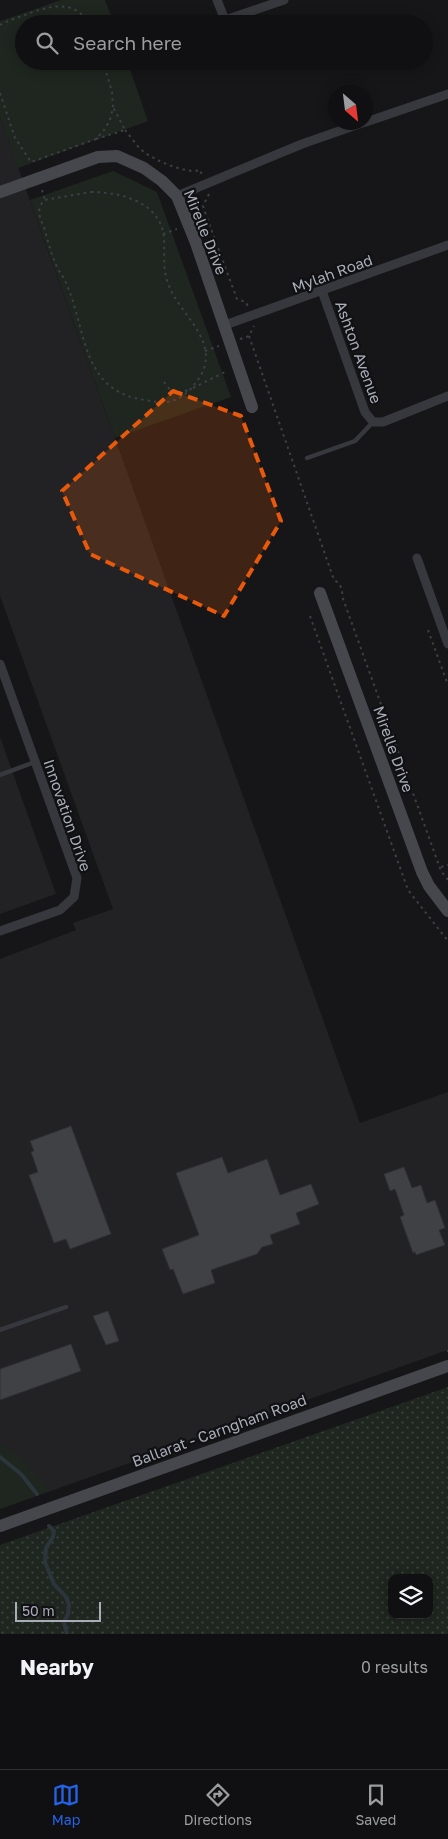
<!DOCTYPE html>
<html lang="en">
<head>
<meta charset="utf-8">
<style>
  :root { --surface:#101012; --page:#19191b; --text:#f1f3f6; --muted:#9c9d9f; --line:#303032; --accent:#2563eb }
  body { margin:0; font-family:"Golos Text",sans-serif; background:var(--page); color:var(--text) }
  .controls { position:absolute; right:15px; bottom:15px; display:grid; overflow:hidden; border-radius:10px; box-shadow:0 2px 12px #0003 }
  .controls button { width:45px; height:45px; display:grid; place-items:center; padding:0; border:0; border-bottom:1px solid var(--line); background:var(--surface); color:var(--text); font:25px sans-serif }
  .compass { position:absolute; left:328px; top:85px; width:45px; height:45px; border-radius:50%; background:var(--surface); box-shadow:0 2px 12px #0003; rotate:152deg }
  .scale { position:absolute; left:15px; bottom:12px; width:86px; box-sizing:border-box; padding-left:5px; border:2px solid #a8adb8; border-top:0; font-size:14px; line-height:18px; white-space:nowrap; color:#a8adb8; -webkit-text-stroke:4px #111113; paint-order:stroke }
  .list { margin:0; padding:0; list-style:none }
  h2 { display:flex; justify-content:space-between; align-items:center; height:65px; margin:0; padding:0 20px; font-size:21px }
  h2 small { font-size:16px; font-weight:400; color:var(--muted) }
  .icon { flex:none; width:28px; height:28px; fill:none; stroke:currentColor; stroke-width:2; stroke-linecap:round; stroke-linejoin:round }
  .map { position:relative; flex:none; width:448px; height:1634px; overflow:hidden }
  .search { position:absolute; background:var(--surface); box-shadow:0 2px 12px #0003; left:15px; right:15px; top:15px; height:55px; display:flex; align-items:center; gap:12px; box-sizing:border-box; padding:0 18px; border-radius:28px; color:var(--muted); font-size:19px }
  .sheet { height:135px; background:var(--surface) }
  nav { display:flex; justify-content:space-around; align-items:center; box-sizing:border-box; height:70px; border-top:1px solid var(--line); background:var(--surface); font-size:14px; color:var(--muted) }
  nav a { display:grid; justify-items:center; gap:2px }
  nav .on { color:var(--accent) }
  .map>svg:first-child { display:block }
</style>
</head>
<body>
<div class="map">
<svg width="448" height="1634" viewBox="0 0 448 1634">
  <defs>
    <pattern id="grass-dots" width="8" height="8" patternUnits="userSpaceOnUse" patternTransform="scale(1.25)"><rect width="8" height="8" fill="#1e261f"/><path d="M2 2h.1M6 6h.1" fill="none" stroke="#3c433d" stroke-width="1.8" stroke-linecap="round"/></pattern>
  </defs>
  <rect width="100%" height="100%" fill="#161618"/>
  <g fill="#222225">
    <polygon points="0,117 360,1123 448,1092 448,1350 0,1509 0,959 76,930 73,923 113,909 0,596"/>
    <polygon points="0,737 56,894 0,914"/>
  </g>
  <path fill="url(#grass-dots)" fill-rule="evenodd" d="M448 1387V1634H0V1545ZM392 1578H429V1615H392Z"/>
  <g fill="#1e261f">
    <polygon points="61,0 105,0 114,24 24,24 24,61 127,61 148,121 18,168 0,117 0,21"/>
    <polygon points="113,171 157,192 231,397 115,438 30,200"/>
    <polygon points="0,1444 14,1451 50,1491 0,1509"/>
  </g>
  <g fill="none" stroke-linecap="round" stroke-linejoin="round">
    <g stroke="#2c353c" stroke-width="4">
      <polyline points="0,1457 21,1474 37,1494"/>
      <polyline points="49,1526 54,1531 53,1537 46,1548 45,1562 54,1584 66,1597 69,1605 68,1614 64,1622 67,1634"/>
    </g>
  </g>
  <g fill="#404145" stroke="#303034">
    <polygon points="71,1126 111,1234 70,1249 66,1239 54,1243 29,1175 38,1172 31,1152 34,1151 30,1141"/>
    <polygon points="222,1157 228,1173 267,1159 280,1195 311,1184 319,1204 296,1213 300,1224 270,1235 273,1244 262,1247 257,1254 211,1270 215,1283 183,1294 173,1269 170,1270 162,1249 199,1235 176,1173"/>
    <polygon points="404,1167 412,1188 421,1185 427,1203 435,1200 445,1228 439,1230 445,1245 416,1255 415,1252 413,1253 400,1217 404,1215 395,1189 390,1191 384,1174"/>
    <polygon points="108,1311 119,1341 106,1345 93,1316"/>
    <polygon points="71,1344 81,1371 0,1400 0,1369"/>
  </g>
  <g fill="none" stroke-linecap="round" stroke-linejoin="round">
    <g stroke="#3d3f44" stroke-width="2" stroke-dasharray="2.5 4" stroke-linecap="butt">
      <path d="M0 25C9 20 20 17 30 13 53 5 75 0 89 24"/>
      <polyline points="113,61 118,61"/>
      <polyline points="0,93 15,138 31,162 96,139 104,130 110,120 113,107 112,92 103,61"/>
      <path d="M125 130C131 137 137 147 144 152 156 161 186 174 200 170L202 175"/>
      <polyline points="96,139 125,130 113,107"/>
      <polyline points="42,190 45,200"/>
      <path d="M91 192C121 192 160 202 164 237 165 253 162 270 169 286 180 315 221 341 200 377 194 385 188 394 179 398 168 404 157 402 145 400 80 391 87 329 66 283 64 277 60 273 57 267 51 254 48 241 44 227 42 223 40 218 39 213 39 208 41 203 45 200Z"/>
      <polyline points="209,194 203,206 207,218 237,299 246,302 248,307"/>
      <polyline points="163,234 177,229"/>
      <polyline points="341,266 344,273"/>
      <path d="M249 336 334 580C340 583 343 589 342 596L441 871 448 880"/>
      <polyline points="240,339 249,336 254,326"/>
      <polyline points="205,351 219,346"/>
      <polyline points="164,382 172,392 182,392 188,390"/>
      <polyline points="193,388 227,371"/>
      <polyline points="310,616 408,890 448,941"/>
      <polyline points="428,630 448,685"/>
      <polyline points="441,867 448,865"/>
      <polyline points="447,1351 448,1351"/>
    </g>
    <g stroke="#37383d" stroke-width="4.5">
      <polyline points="215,24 225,20"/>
      <polyline points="307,458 355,441 373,422"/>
      <polyline points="0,775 35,762"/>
      <polyline points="0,1330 66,1307"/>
    </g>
    <g stroke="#37383d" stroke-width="9">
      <polyline points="217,0 225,20 284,0"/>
      <polyline points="366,122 448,94"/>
      <polyline points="177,196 302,144 365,122"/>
      <polyline points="322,291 365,412 373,422 383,422 448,396"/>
      <polyline points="225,325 448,245"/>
      <polyline points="417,558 448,644"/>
      <polyline points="0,664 77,878 74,897 60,910 0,931"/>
    </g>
    <g stroke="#45474d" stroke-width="12">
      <polyline points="0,192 98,157 117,156 144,168 162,181 177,196 196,243 252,407"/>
      <polyline points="320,593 422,872 429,886 448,911"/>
      <polyline points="0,1526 448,1366"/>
    </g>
  </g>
  <path fill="#e8590c" fill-opacity="0.2" stroke="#e8590c" stroke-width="4" stroke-dasharray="10 6" stroke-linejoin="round" d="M173 391 241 416 281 521 224 616 90 554 62 491Z"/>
  <g text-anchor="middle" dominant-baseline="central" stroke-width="4.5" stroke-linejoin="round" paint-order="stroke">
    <g font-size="15" fill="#a8adb8" stroke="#111113">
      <text transform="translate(206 232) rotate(68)">Mirelle Drive</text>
      <text transform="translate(332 273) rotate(-20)">Mylah Road</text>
      <text transform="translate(359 352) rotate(70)">Ashton Avenue</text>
      <text transform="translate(394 749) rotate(70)">Mirelle Drive</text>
      <text transform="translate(68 815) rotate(71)">Innovation Drive</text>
      <text transform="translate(219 1430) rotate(-20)">Ballarat - Carngham Road</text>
    </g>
  </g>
</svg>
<div class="controls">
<button><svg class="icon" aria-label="layers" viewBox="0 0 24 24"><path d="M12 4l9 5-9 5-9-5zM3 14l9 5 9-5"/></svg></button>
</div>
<svg class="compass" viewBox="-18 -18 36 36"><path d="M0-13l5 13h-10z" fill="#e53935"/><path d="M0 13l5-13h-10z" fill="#9c9d9f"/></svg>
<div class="scale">50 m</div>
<div class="search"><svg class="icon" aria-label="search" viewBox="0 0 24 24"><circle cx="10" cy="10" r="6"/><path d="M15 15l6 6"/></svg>Search here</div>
</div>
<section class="sheet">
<h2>Nearby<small>0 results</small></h2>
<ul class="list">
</ul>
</section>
<nav>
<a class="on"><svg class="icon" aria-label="map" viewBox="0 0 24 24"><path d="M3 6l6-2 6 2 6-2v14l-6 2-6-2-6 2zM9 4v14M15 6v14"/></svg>Map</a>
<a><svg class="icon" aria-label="directions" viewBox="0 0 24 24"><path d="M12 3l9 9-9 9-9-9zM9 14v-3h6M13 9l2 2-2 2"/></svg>Directions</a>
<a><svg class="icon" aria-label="saved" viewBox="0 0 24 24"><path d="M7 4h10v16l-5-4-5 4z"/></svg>Saved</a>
</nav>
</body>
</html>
